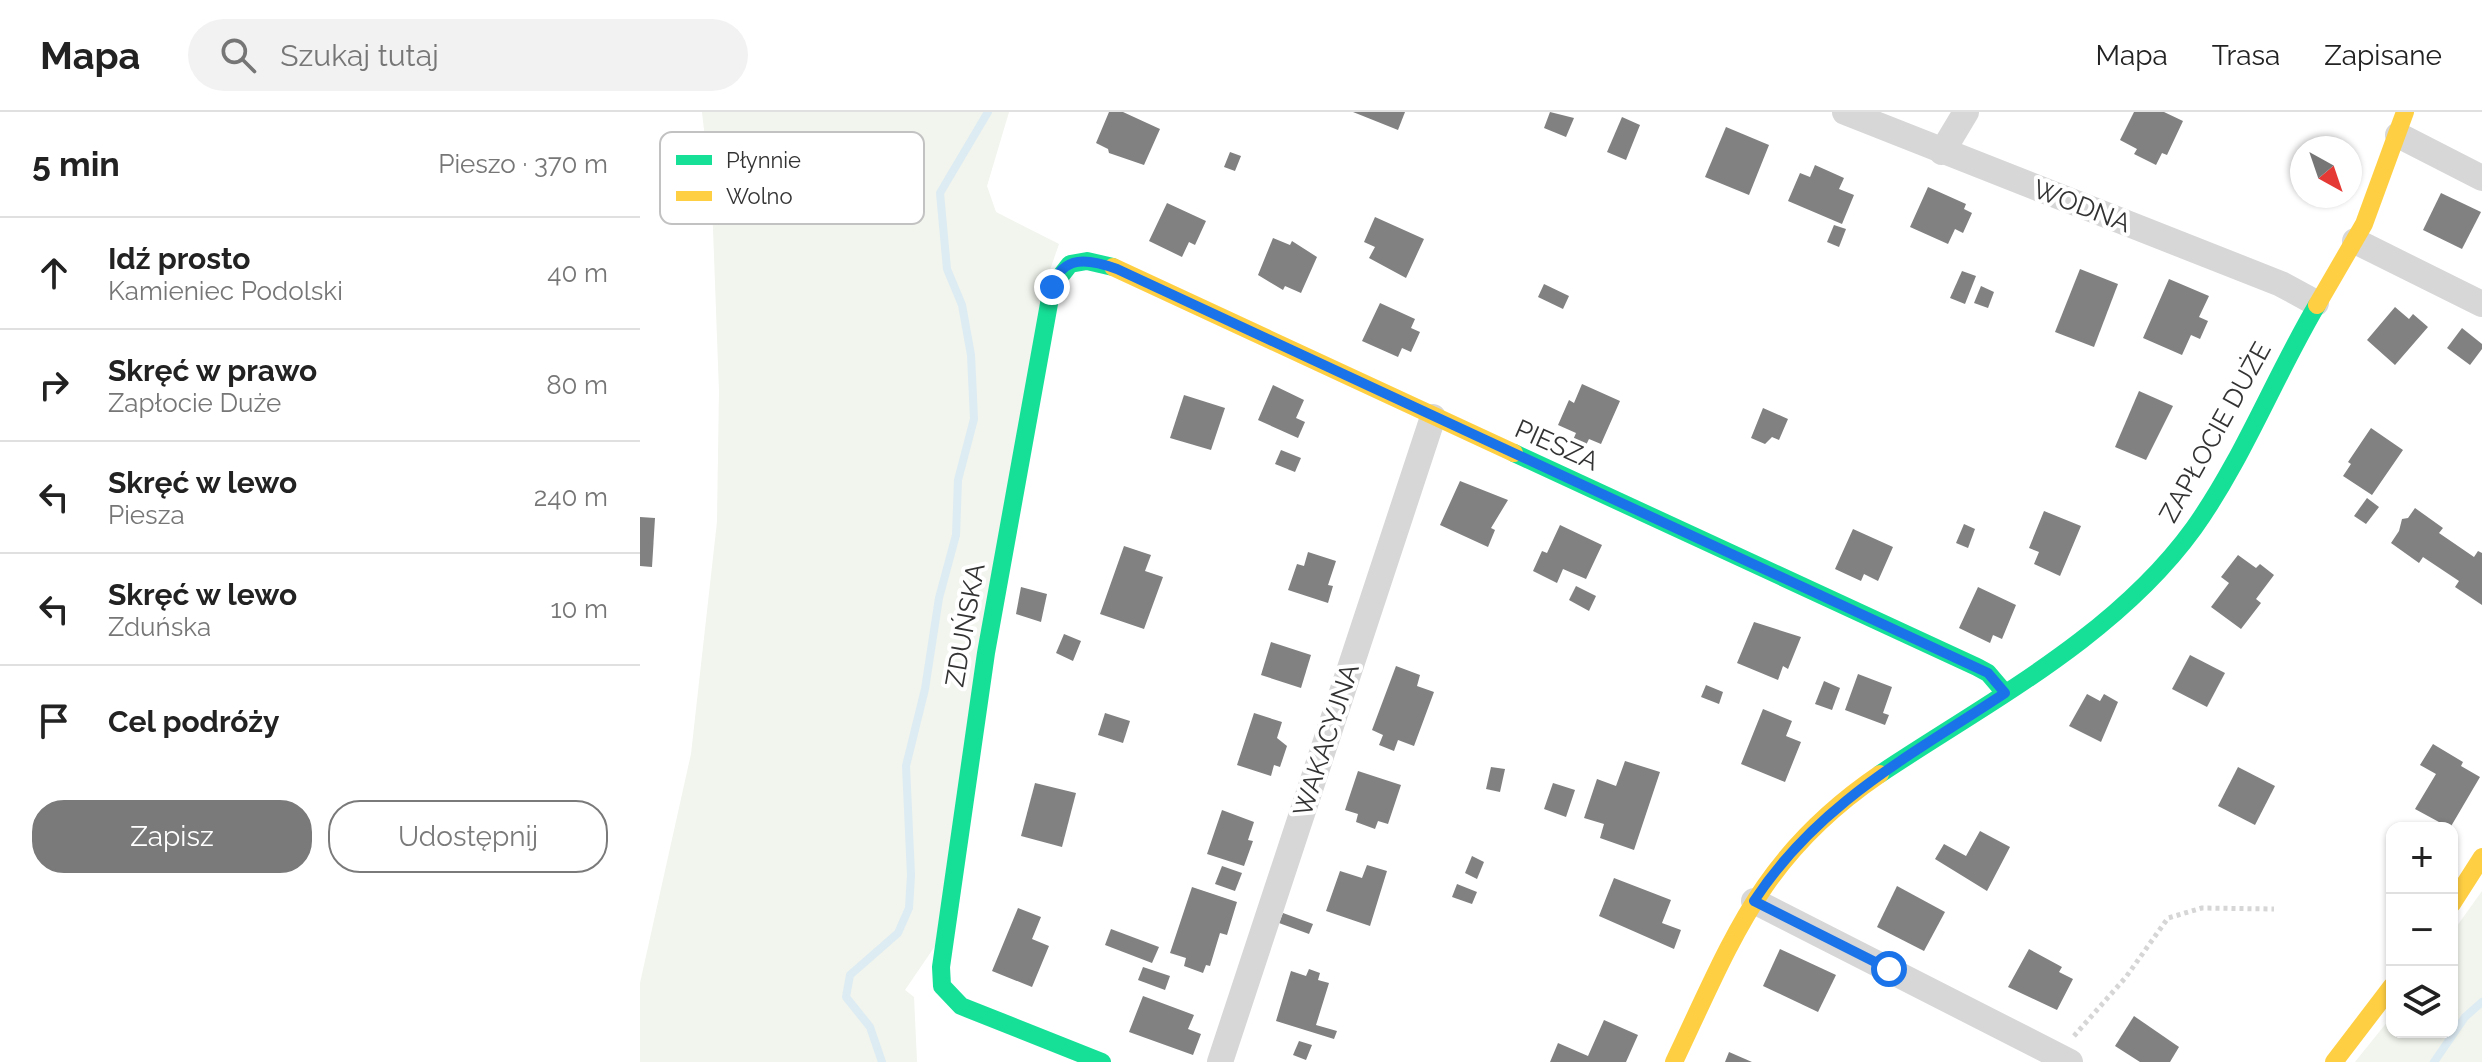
<!DOCTYPE html>
<html lang="pl">
<head>
<meta charset="utf-8">
<style>
  :root { --surface:#fff; --page:#f2f2f2; --text:#222; --muted:#767676; --line:#e0e0e0; --accent:#7a7a7a }
  body { margin:0; font-family:Raleway,sans-serif; background:var(--page); color:var(--text) }
  .controls { position:absolute; right:24px; bottom:24px; display:grid; overflow:hidden; border-radius:16px; box-shadow:0 2px 6px #0004 }
  .controls button { width:72px; height:72px; display:grid; place-items:center; padding:0; border:0; border-bottom:2px solid var(--line); background:var(--surface); color:var(--text); font:40px sans-serif }
  .compass { position:absolute; left:1650px; top:24px; width:72px; height:72px; border-radius:50%; background:var(--surface); box-shadow:0 2px 6px #0004; rotate:140deg }
  .stop { position:absolute; width:24px; height:24px; margin:-18px; border:6px solid #1a73e8; border-radius:50%; background:#fff }
  .stop.end { background:#1a73e8; border-color:#fff; box-shadow:0 2px 8px #0008 }
  .list { margin:0; padding:0; list-style:none }
  h2 { display:flex; justify-content:space-between; align-items:center; height:104px; margin:0; padding:0 32px; font-size:34px }
  h2 small { font-size:26px; font-weight:400; color:var(--muted) }
  .list li { display:grid; grid-template-columns:52px 1fr auto; gap:24px; align-items:center; box-sizing:border-box; height:112px; padding:0 32px; border-top:2px solid var(--line) }
  .list b { display:block; font-size:30px; white-space:nowrap }
  .list p { margin:0; font-size:26px; white-space:nowrap; color:var(--muted) }
  .list em { font-size:26px; font-style:normal; color:var(--muted) }
  .actions { display:flex; gap:16px; padding:24px 32px }
  .actions a { flex:1; padding:18px 0; border:2px solid var(--accent); border-radius:32px; text-align:center; font-size:28px; color:var(--accent) }
  .actions .main { background:var(--accent); color:#fff }
  .icon { flex:none; width:44px; height:44px; fill:none; stroke:currentColor; stroke-width:2; stroke-linecap:round; stroke-linejoin:round }
  .map { position:relative; flex:none; width:1842px; height:950px; overflow:hidden }
  header { display:flex; align-items:center; gap:48px; box-sizing:border-box; height:112px; padding:0 40px; background:var(--surface); border-bottom:2px solid var(--line) }
  header strong { font-size:38px }
  nav { display:flex; gap:44px; margin-inline-start:auto; font-size:28px }
  .search { width:560px; height:72px; background:var(--page); display:flex; align-items:center; gap:20px; box-sizing:border-box; padding:0 28px; border-radius:44px; color:var(--muted); font-size:30px }
  main { display:flex }
  aside { flex:1; background:var(--surface) }
  .map>svg:first-child { display:block }
</style>
</head>
<body>
<header>
<strong>Mapa</strong>
<div class="search"><svg class="icon" aria-label="search" viewBox="0 0 24 24"><circle cx="10" cy="10" r="6"/><path d="M15 15l6 6"/></svg>Szukaj tutaj</div>
<nav><a>Mapa</a><a>Trasa</a><a>Zapisane</a></nav>
</header>
<main>
<aside>
<h2>5 min<small>Pieszo · 370 m</small></h2>
<ul class="list">
<li><svg class="icon" aria-label="ahead" viewBox="0 0 24 24"><path d="M12 20V5M6 11l6-6 6 6"/></svg><div><b>Idź prosto</b><p>Kamieniec Podolski</p></div><em>40 m</em></li>
<li><svg class="icon" aria-label="right" viewBox="0 0 24 24"><path d="M7 20v-9h11M14 6l5 5-5 5"/></svg><div><b>Skręć w prawo</b><p>Zapłocie Duże</p></div><em>80 m</em></li>
<li><svg class="icon" aria-label="left" viewBox="0 0 24 24"><path d="M17 20v-9H6M10 6l-5 5 5 5"/></svg><div><b>Skręć w lewo</b><p>Piesza</p></div><em>240 m</em></li>
<li><svg class="icon" aria-label="left" viewBox="0 0 24 24"><path d="M17 20v-9H6M10 6l-5 5 5 5"/></svg><div><b>Skręć w lewo</b><p>Zduńska</p></div><em>10 m</em></li>
<li><svg class="icon" aria-label="arrive" viewBox="0 0 24 24"><path d="M6 21V4h12l-3 4 3 4H6"/></svg><div><b>Cel podróży</b></div></li>
</ul>
<div class="actions"><a class="main">Zapisz</a><a>Udostępnij</a></div>
</aside>
<div class="map">
<svg width="1842" height="950" viewBox="0 0 1842 950">
  <rect width="100%" height="100%" fill="#fff"/>
  <g fill="#f1f5ed">
    <polygon points="62,0 369,0 347,74 356,100 419,132 405,172 295,834 265,878 274,885 277,950 0,950 0,871 51,642 77,410 79,279 72,89"/>
    <polygon points="1842,779 1842,950 1715,950 1752,904 1752,920 1812,920 1812,821"/>
  </g>
  <g fill="none" stroke-linecap="round" stroke-linejoin="round">
    <g stroke="#ddebf3" stroke-width="8">
      <polyline points="242,950 230,915 206,885 210,863 258,821 269,796 271,763 266,654 285,577 299,486 316,423 318,368 334,307 331,243 322,193 307,157 300,81 348,0"/>
      <polyline points="1794,950 1825,905 1842,890"/>
    </g>
  </g>
  <g fill="#818181">
    <polygon points="469,0 483,0 520,17 504,53 469,41 468,37 456,31"/>
    <polygon points="713,0 765,0 758,18"/>
    <polygon points="910,0 934,6 926,25 904,16"/>
    <polygon points="1494,0 1524,0 1543,9 1527,43 1522,41 1516,53 1494,42 1497,37 1480,28"/>
    <polygon points="982,5 1000,13 986,48 967,40"/>
    <polygon points="1086,15 1129,33 1109,83 1065,65"/>
    <polygon points="590,40 601,44 595,59 584,55"/>
    <polygon points="1175,53 1204,66 1199,77 1214,83 1202,112 1148,89 1160,61 1170,65"/>
    <polygon points="1288,75 1326,92 1324,97 1332,101 1323,121 1315,117 1308,132 1270,115"/>
    <polygon points="1801,81 1841,100 1822,137 1783,118"/>
    <polygon points="527,91 566,109 555,133 549,130 542,145 509,129"/>
    <polygon points="735,105 784,127 766,166 729,146 735,135 724,130"/>
    <polygon points="1194,113 1206,117 1199,135 1187,130"/>
    <polygon points="633,126 650,133 652,129 677,145 661,181 645,174 643,178 618,163"/>
    <polygon points="1440,157 1478,172 1454,235 1415,220"/>
    <polygon points="1322,159 1336,164 1325,192 1310,186"/>
    <polygon points="1529,167 1569,184 1559,205 1568,209 1560,227 1551,223 1542,243 1503,226"/>
    <polygon points="904,172 929,184 923,197 898,185"/>
    <polygon points="1341,174 1354,180 1348,196 1334,191"/>
    <polygon points="740,191 775,207 771,216 780,220 771,240 762,236 758,245 722,229"/>
    <polygon points="1755,195 1769,207 1773,202 1788,215 1755,253 1727,228"/>
    <polygon points="1822,216 1842,232 1842,237 1830,253 1807,236"/>
    <polygon points="942,272 980,289 961,332 949,327 946,333 933,328 936,321 918,313 929,288 934,291"/>
    <polygon points="633,273 664,288 656,306 665,310 658,326 618,308"/>
    <polygon points="1499,279 1533,294 1506,348 1475,335"/>
    <polygon points="544,283 585,296 571,338 530,326"/>
    <polygon points="1123,296 1148,307 1139,328 1132,325 1125,332 1111,326"/>
    <polygon points="1731,316 1763,338 1732,383 1703,364 1711,352 1708,350"/>
    <polygon points="641,338 661,346 655,360 635,352"/>
    <polygon points="820,369 868,388 851,416 855,418 848,435 800,413"/>
    <polygon points="1727,386 1739,395 1726,412 1714,404"/>
    <polygon points="1775,396 1803,416 1799,421 1834,445 1838,439 1842,441 1842,493 1815,475 1819,469 1783,445 1779,451 1751,431 1759,419 1762,407 1768,406"/>
    <polygon points="1404,399 1441,414 1420,464 1394,452 1399,440 1389,436"/>
    <polygon points="0,405 15,406 12,455 0,454"/>
    <polygon points="1324,412 1335,417 1328,436 1316,431"/>
    <polygon points="920,413 962,433 946,467 923,457 917,471 893,459 902,439 907,441"/>
    <polygon points="1213,417 1253,435 1238,469 1224,462 1221,469 1195,457"/>
    <polygon points="484,434 511,443 505,459 523,465 504,517 460,502"/>
    <polygon points="668,440 696,449 688,473 693,474 688,491 648,478 657,452 664,454"/>
    <polygon points="1598,443 1616,456 1620,452 1634,463 1616,487 1621,491 1601,517 1571,495 1589,471 1581,465"/>
    <polygon points="936,474 956,484 949,499 929,488"/>
    <polygon points="381,475 407,482 401,510 376,502"/>
    <polygon points="1338,475 1376,493 1362,527 1353,523 1350,531 1319,516"/>
    <polygon points="1114,510 1161,525 1148,557 1143,554 1138,568 1097,551"/>
    <polygon points="424,522 441,529 433,549 416,541"/>
    <polygon points="631,530 671,543 661,576 621,563"/>
    <polygon points="1550,543 1585,561 1567,595 1532,577"/>
    <polygon points="756,554 780,563 777,574 794,580 774,634 758,628 754,639 739,633 743,623 732,618"/>
    <polygon points="1218,562 1252,575 1243,601 1249,603 1245,613 1205,598"/>
    <polygon points="1184,569 1200,576 1192,598 1175,592"/>
    <polygon points="1066,573 1083,580 1079,592 1061,585"/>
    <polygon points="1447,582 1460,589 1464,582 1478,590 1461,630 1429,614"/>
    <polygon points="1123,597 1152,609 1146,624 1161,630 1145,670 1101,652"/>
    <polygon points="465,601 490,609 483,631 458,623"/>
    <polygon points="614,601 642,610 637,626 647,634 640,655 634,653 631,664 597,653"/>
    <polygon points="1793,632 1823,650 1821,654 1840,665 1810,716 1775,697 1796,662 1780,653"/>
    <polygon points="985,649 1020,660 994,738 960,726 964,712 944,706 957,667 976,674"/>
    <polygon points="851,655 865,657 860,680 846,677"/>
    <polygon points="1598,655 1635,674 1615,713 1578,694"/>
    <polygon points="718,659 761,673 748,712 738,709 735,717 716,710 718,702 705,698"/>
    <polygon points="395,671 436,681 422,735 381,724"/>
    <polygon points="913,671 935,678 926,705 904,697"/>
    <polygon points="582,698 614,710 608,728 613,729 604,754 567,742"/>
    <polygon points="1340,719 1370,735 1347,779 1295,747 1304,732 1326,744"/>
    <polygon points="832,744 844,750 837,767 825,761"/>
    <polygon points="727,753 747,759 730,814 686,799 700,759 722,766"/>
    <polygon points="582,754 602,761 595,779 575,772"/>
    <polygon points="974,766 1031,788 1022,811 1041,818 1034,837 959,804"/>
    <polygon points="817,772 837,780 832,792 812,785"/>
    <polygon points="1257,774 1305,800 1284,839 1237,815"/>
    <polygon points="552,775 597,790 587,823 580,821 570,854 566,853 563,861 544,854 546,846 530,841"/>
    <polygon points="378,796 401,805 392,827 409,834 392,875 352,859"/>
    <polygon points="643,801 673,812 669,822 639,811"/>
    <polygon points="471,817 519,835 512,851 465,833"/>
    <polygon points="1140,837 1196,863 1178,900 1123,874"/>
    <polygon points="1389,837 1422,855 1419,860 1433,867 1417,898 1368,875"/>
    <polygon points="503,855 530,864 525,878 498,868"/>
    <polygon points="669,857 680,861 678,868 689,871 676,913 697,919 694,927 636,909 651,859 666,864"/>
    <polygon points="503,884 554,903 548,917 561,922 553,943 489,920"/>
    <polygon points="1494,904 1539,935 1530,950 1500,950 1475,934"/>
    <polygon points="964,908 998,923 986,950 910,950 918,931 948,944"/>
    <polygon points="659,929 672,933 666,948 653,943"/>
    <polygon points="1089,940 1112,950 1085,950"/>
  </g>
  <g fill="none" stroke-linecap="round" stroke-linejoin="round">
    <polyline stroke="#d6d6d6" stroke-width="5" stroke-dasharray="4 4" stroke-linecap="butt" points="1434,924 1486,865 1528,806 1562,796 1634,797"/>
    <g stroke="#d7d7d7" stroke-width="26">
      <polyline points="1205,0 1641,172 1676,191"/>
      <polyline points="1758,23 1842,66"/>
      <polyline points="1302,40 1326,0"/>
      <polyline points="1715,129 1842,192"/>
      <polyline points="1114,789 1430,950"/>
      <polyline points="580,950 793,305"/>
    </g>
    <g stroke="#16e098" stroke-width="18">
      <polyline points="874,341 1337,555 1348,561 1365,581"/>
      <path d="M1240 662C1348 590 1476 524 1554 416 1603 347 1634 266 1677 193"/>
      <polyline points="462,950 321,894 302,874 301,855 346,541 412,175 430,152 447,149 473,155"/>
    </g>
    <g stroke="#ffcf43" stroke-width="18">
      <polyline points="473,155 874,341"/>
      <polyline points="1677,193 1724,112 1765,0"/>
      <polyline points="1812,792 1842,745"/>
      <path d="M1034 950C1093 826 1121 743 1240 662"/>
      <polyline points="1694,950 1752,874"/>
    </g>
  </g>
  <g fill="none" stroke-linecap="round" stroke-linejoin="round">
    <path stroke="#1a73e8" stroke-width="10" d="M412 175C423 142 449 147 477 157L1348 561 1365 581C1270 644 1178 691 1114 789L1249 857"/>
  </g>
  <g text-anchor="middle" dominant-baseline="central" stroke-width="8" stroke-linejoin="round" paint-order="stroke">
    <g font-size="26" fill="#333" stroke="#fff">
      <text transform="translate(1442 94) rotate(21)">WODNA</text>
      <text transform="translate(1575 320) rotate(-61)">ZAPŁOCIE DUŻE</text>
      <text transform="translate(917 333) rotate(24)">PIESZA</text>
      <text transform="translate(325 513) rotate(-80)">ZDUŃSKA</text>
      <text transform="translate(686 628) rotate(-72)">WAKACYJNA</text>
    </g>
  </g>
  <rect x="20" y="20" width="264" height="92" rx="12" fill="#fff" stroke="#c2c2c2" stroke-width="2"/>
  <rect x="36" y="43" width="36" height="10" fill="#16e098"/>
  <rect x="36" y="79" width="36" height="10" fill="#ffcf43"/>
  <g font-size="22" fill="#333">
    <text x="86" y="56">Płynnie</text>
    <text x="86" y="92">Wolno</text>
  </g>
</svg>
<div class="controls">
<button>+</button>
<button>−</button>
<button><svg class="icon" aria-label="layers" viewBox="0 0 24 24"><path d="M12 4l9 5-9 5-9-5zM3 14l9 5 9-5"/></svg></button>
</div>
<svg class="compass" viewBox="-18 -18 36 36"><path d="M0-13l5 13h-10z" fill="#e53935"/><path d="M0 13l5-13h-10z" fill="#767676"/></svg>
<div class="stop" style="left:1249px;top:857px"></div>
<div class="stop end" style="left:412px;top:175px"></div>
</div>
</main>
</body>
</html>
